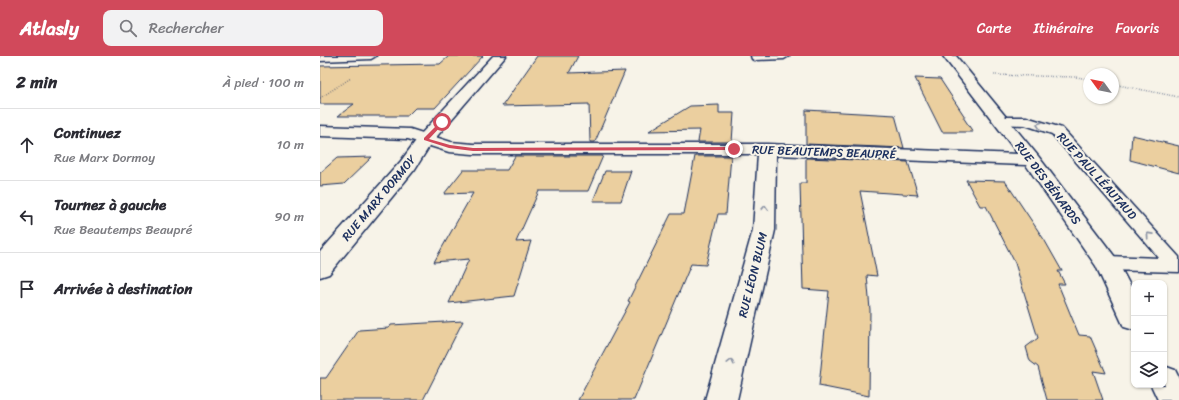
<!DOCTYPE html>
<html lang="fr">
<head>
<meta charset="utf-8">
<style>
  :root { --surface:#fff; --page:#f2f2f3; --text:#2b2b33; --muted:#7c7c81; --line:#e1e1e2; --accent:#d1495b }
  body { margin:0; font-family:Sriracha,sans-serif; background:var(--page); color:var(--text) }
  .controls { position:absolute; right:12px; bottom:12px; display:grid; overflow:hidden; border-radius:8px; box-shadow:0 1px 3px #0004 }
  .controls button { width:36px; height:36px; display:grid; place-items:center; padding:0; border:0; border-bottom:1px solid var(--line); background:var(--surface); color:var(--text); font:20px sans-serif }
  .compass { position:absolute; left:763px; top:12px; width:36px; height:36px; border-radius:50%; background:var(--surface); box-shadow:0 1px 3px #0004; rotate:303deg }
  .stop { position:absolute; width:12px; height:12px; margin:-9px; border:3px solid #d1495b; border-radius:50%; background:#fff }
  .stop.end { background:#d1495b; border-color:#fff; box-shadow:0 1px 4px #0008 }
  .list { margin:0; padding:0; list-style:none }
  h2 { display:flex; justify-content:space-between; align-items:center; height:52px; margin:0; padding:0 16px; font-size:17px }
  h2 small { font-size:13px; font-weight:400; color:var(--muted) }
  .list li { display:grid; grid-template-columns:26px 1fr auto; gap:12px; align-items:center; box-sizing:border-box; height:72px; padding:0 16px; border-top:1px solid var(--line) }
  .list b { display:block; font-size:15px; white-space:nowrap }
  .list p { margin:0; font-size:13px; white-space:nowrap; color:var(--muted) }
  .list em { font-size:13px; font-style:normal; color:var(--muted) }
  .icon { flex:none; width:22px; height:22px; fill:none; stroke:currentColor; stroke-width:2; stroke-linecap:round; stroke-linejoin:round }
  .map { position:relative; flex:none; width:859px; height:344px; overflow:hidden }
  header { display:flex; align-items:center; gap:24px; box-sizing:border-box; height:56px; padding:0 20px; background:var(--accent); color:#fff }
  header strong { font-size:19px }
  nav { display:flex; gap:22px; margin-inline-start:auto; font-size:14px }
  .search { width:280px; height:36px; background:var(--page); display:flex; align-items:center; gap:10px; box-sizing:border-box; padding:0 14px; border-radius:8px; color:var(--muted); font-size:15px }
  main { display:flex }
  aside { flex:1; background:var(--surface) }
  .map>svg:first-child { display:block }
</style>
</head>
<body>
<header>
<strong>Atlasly</strong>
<div class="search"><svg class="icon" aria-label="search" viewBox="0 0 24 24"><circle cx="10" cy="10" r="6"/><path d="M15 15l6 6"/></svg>Rechercher</div>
<nav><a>Carte</a><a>Itinéraire</a><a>Favoris</a></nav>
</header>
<main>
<aside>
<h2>2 min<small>À pied · 100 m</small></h2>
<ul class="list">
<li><svg class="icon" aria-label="ahead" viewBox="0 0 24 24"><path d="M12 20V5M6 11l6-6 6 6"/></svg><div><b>Continuez</b><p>Rue Marx Dormoy</p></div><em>10 m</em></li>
<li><svg class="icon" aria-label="left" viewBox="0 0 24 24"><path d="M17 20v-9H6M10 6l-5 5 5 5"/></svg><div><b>Tournez à gauche</b><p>Rue Beautemps Beaupré</p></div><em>90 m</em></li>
<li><svg class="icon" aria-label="arrive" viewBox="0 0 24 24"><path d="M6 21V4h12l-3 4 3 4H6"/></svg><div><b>Arrivée à destination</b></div></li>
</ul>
</aside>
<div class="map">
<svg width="859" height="344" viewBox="0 0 859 344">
  <rect width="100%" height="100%" fill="#f7f3e8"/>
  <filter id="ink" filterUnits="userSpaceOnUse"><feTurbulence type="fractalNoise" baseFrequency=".025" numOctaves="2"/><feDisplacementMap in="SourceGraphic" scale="8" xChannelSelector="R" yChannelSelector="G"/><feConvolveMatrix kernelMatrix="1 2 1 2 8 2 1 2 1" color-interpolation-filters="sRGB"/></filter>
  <g filter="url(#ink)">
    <g fill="#ebcf9f" stroke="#1b2f5e">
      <polygon points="129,0 163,0 115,52 95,52 87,60 18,60 34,48 0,48 0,10 120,8"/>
      <polygon points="217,0 258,0 249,17 305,15 275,86 270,86 269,48 182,50"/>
      <polygon points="595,22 620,23 645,61 643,61 653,76 622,76"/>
      <polygon points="399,49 399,57 414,57 412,86 378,86 380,74 329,75 370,50"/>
      <polygon points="486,54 575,59 584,92 486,88"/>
      <polygon points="812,79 859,90 859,117 810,104"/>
      <polygon points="195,100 283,100 268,135 219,135 196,186 211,185 194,240 129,247 149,203 114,206 153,137 124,138 143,114 187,114"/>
      <polygon points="375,100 411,100 406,158 398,158 386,209 371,208 314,344 258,344 310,246 308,245 351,158 364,158"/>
      <polygon points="52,101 24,128 0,130 0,117 17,102"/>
      <polygon points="486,102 588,106 598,139 540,135 557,220 547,219 550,254 549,340 499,330 509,235 483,233 480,127 486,127"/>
      <polygon points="285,115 311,115 301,145 273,145"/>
      <polygon points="646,124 685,125 725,185 742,215 738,215 745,228 738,228 759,279 770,280 786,317 773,315 783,344 727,344 718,311 710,305 706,291 718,282 695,207 666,150 660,150"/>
      <polygon points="143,265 103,344 0,344 0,322 6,322 39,274 69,272 71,269"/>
    </g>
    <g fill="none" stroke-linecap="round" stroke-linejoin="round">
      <g stroke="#1b2f5e" stroke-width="3">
        <g id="service">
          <polygon points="0,0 56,0 51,3 0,5"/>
          <polygon points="431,0 469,0 464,3 435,4 432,3"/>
          <polygon points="681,61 706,61 742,72 859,201 859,216 787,214 780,212 778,207 780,202 787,200 839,202 732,78 705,69 677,68 675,65 677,62"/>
        </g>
      </g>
      <g stroke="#1b2f5e" stroke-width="3">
        <g id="minor">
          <polygon points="623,0 636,0 718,100 795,201 814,237 814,274 804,271 776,210 706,109 456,99 455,174 417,344 385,344 433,174 438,98 153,98 129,96 88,83 0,80 0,70 90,73 131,86 153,88 447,88 698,98"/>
          <polygon points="844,310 855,314 859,322 859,344 838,344 831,329 844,329"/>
        </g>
      </g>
      <g stroke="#1b2f5e" stroke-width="3">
        <polygon id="secondary" points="173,0 186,0 112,86 95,113 9,218 0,221 0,196 81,105 100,79"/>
      </g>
      <g stroke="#1b2f5e" stroke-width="1.5" stroke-dasharray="0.5 2" stroke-linecap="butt">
        <polyline points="674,19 756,21 769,23"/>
        <polyline points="793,28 859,41"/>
        <polyline points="0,42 31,22"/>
      </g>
      <use href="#service" fill="#f7f3e8" fill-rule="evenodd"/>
      <use href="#minor" fill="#f7f3e8" fill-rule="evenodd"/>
      <use href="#secondary" fill="#f7f3e8" fill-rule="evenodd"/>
    </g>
    <defs><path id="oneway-chevron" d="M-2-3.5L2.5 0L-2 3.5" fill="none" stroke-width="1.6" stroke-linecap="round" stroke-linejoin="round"/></defs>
    <g stroke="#8991a3">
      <use href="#oneway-chevron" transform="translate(719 69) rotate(-163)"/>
      <use href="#oneway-chevron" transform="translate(445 152) rotate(-88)"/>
      <use href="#oneway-chevron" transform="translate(829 179) rotate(-132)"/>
      <use href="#oneway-chevron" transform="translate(411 306) rotate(-76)"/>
    </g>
  </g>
  <polygon fill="#d1495b" points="121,65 125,66 109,83 130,89 153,92 414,91 417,93 414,94 153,95 129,92 104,84 104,82"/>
  <g text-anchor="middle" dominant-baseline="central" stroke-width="4" stroke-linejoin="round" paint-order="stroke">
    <g font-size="12" fill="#1b2f5e" stroke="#f7f3e8">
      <text transform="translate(504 96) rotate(2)">RUE BEAUTEMPS BEAUPRÉ</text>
      <text transform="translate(777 120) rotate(48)">RUE PAUL LÉAUTAUD</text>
      <text transform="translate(728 127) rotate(53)">RUE DES BÉNARDS</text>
      <text transform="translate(59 142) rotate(-50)">RUE MARX DORMOY</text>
      <text transform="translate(433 219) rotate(-76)">RUE LÉON BLUM</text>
    </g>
  </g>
</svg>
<div class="controls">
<button>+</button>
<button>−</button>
<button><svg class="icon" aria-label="layers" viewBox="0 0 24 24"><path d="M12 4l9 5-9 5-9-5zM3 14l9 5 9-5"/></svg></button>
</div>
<svg class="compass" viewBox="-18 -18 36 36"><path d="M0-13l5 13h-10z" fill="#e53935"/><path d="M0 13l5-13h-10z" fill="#7c7c81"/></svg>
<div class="stop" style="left:122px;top:66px"></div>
<div class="stop end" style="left:414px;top:93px"></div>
</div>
</main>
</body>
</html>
